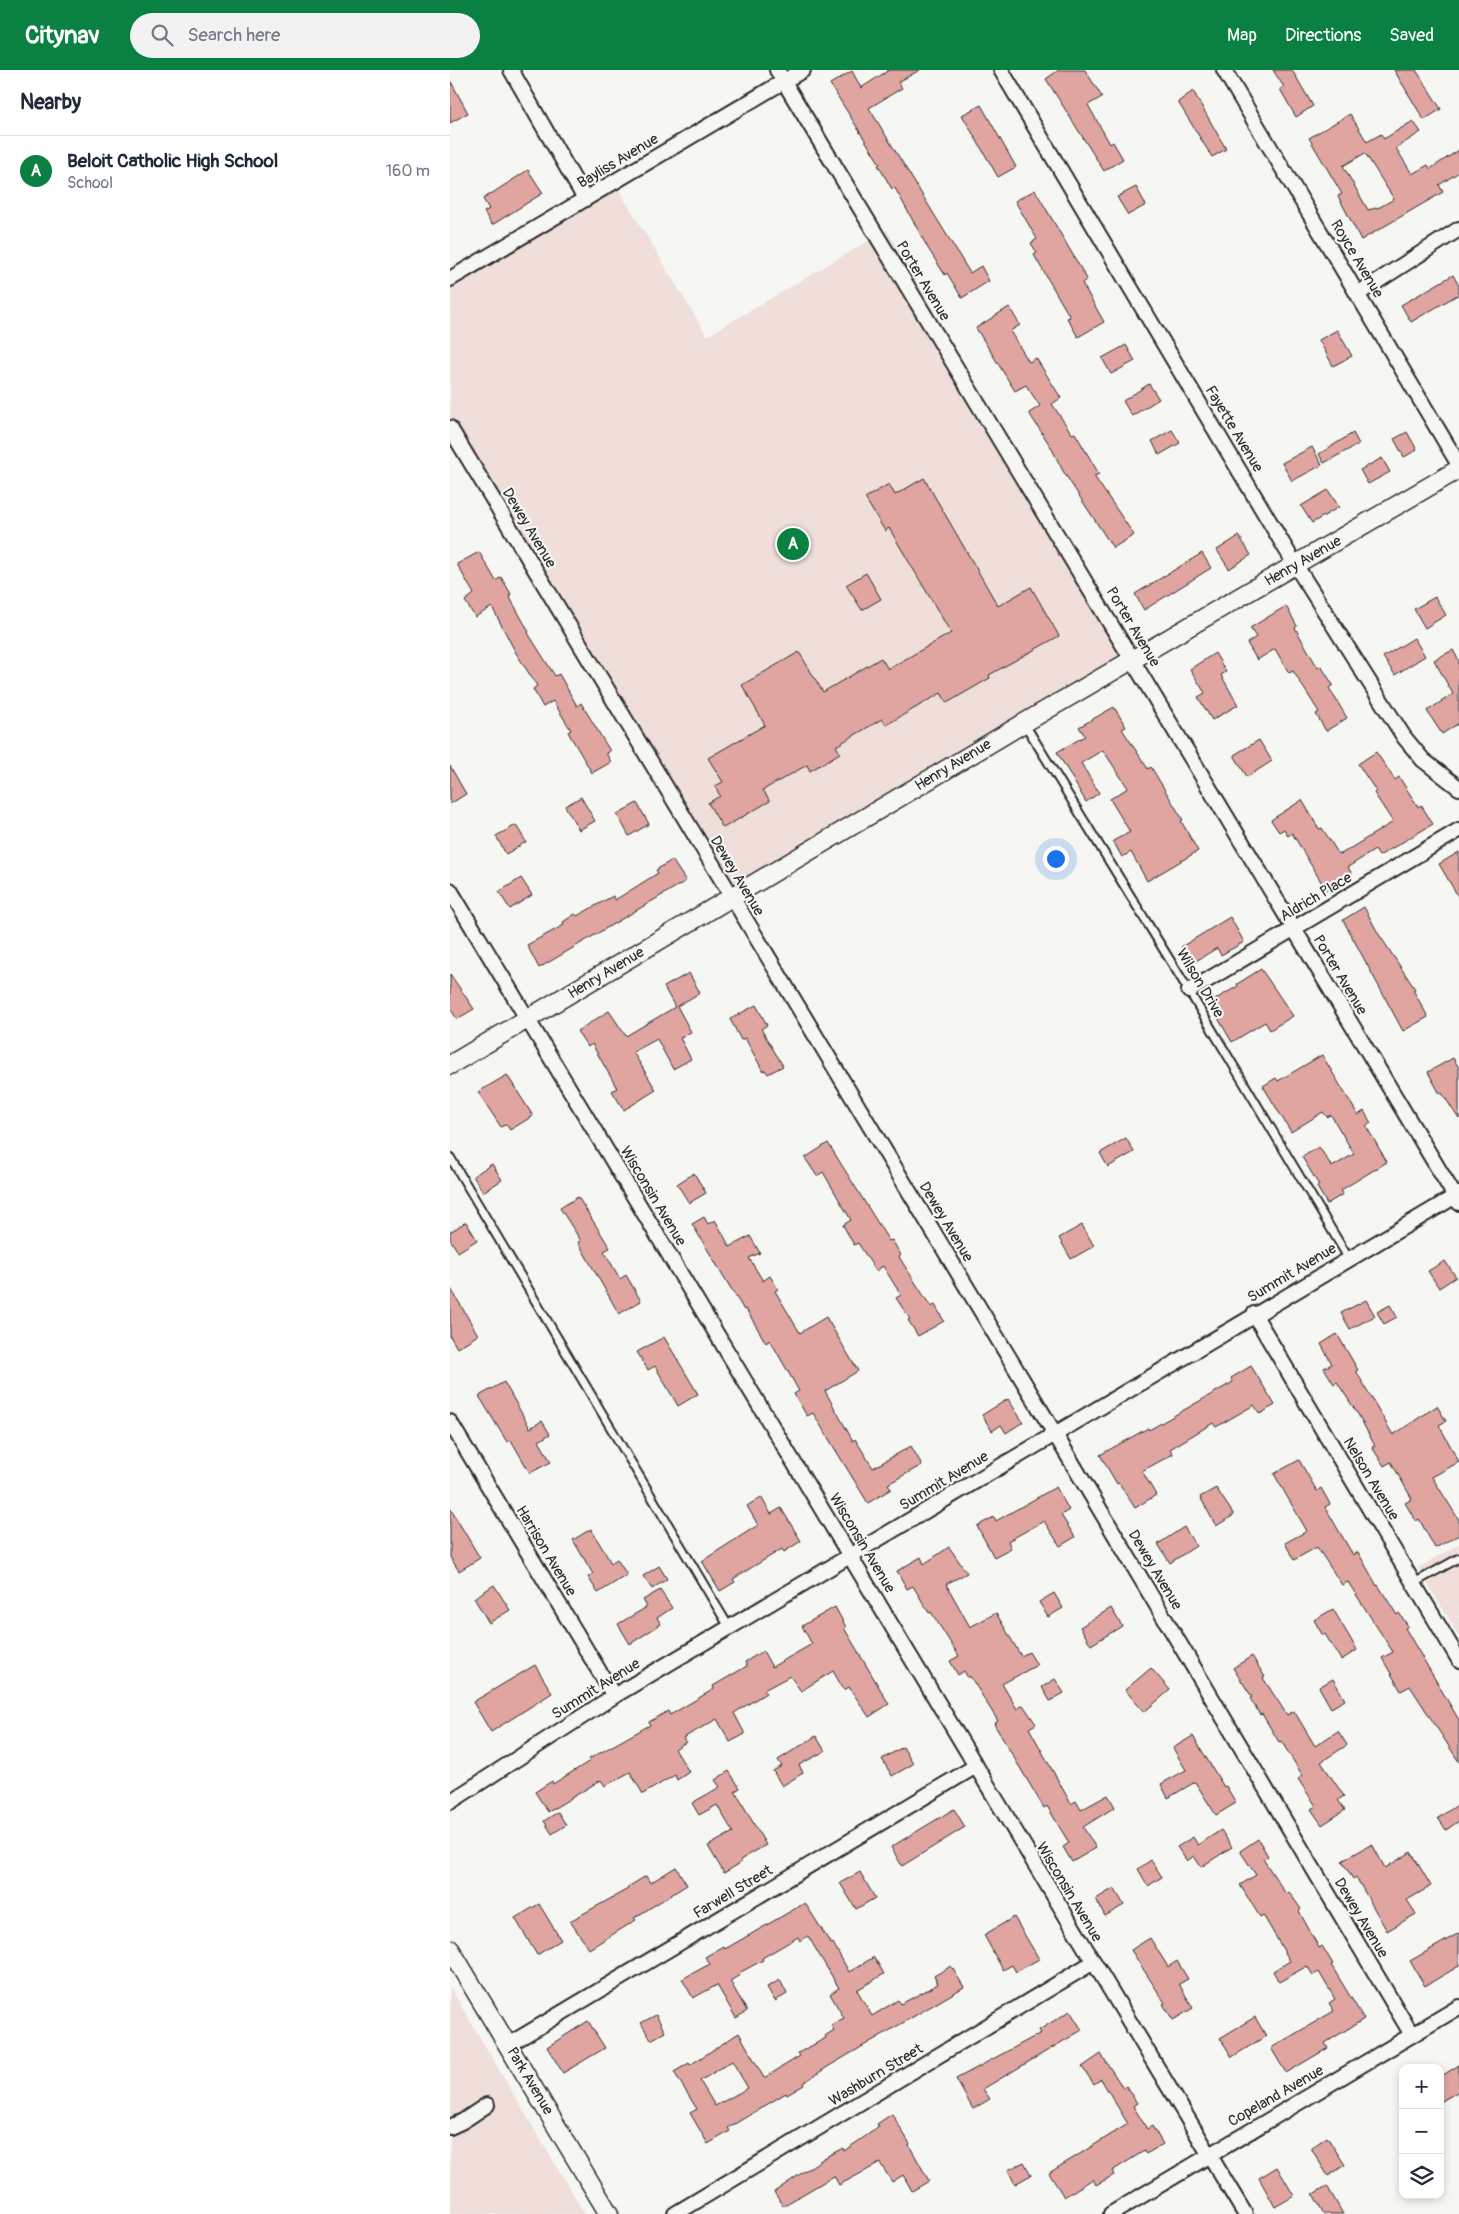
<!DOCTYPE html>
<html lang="en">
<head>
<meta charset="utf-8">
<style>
  :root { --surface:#fff; --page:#f2f2f3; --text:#1f2937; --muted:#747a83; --line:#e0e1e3; --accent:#0b8043 }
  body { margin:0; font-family:Pangolin,sans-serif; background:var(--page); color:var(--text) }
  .controls { position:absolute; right:15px; bottom:15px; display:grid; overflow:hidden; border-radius:10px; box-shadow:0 2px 8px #0003 }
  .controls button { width:45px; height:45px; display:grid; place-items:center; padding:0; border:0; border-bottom:1px solid var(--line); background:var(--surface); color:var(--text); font:25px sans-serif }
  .you { position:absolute; left:605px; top:788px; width:18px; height:18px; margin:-12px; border:4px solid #fff; border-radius:50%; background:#1a73e8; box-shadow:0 0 0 8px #1a73e833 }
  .badge { display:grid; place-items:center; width:32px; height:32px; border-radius:50%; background:var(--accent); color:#fff; font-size:16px; font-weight:700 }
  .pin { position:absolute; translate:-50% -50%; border:2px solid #fff; box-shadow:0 1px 5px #0006 }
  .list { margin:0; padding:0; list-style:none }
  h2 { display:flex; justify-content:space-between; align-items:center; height:65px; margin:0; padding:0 20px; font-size:21px }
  h2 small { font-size:16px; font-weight:400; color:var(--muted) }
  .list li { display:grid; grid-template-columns:32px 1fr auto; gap:15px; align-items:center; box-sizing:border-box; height:70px; padding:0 20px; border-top:1px solid var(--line) }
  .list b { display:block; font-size:19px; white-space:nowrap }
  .list p { margin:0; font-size:16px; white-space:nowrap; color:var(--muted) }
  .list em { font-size:16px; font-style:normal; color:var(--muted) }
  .icon { flex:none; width:28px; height:28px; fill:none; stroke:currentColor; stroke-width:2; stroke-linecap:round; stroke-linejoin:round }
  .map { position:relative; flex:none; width:1009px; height:2144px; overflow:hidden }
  header { display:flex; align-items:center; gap:30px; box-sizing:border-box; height:70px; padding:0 25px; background:var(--accent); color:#fff }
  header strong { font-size:24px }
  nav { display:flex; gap:28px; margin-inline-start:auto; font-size:18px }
  .search { width:350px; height:45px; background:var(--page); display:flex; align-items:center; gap:12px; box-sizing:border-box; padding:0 18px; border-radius:28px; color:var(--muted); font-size:19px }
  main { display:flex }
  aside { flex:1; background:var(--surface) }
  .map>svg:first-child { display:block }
</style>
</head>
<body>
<header>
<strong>Citynav</strong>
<div class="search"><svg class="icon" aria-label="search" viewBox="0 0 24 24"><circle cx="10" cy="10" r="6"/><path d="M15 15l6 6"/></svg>Search here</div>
<nav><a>Map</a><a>Directions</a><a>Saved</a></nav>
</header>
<main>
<aside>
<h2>Nearby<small></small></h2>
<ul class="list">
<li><span class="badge">A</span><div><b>Beloit Catholic High School</b><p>School</p></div><em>160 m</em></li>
</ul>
</aside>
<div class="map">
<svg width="1009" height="2144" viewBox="0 0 1009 2144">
  <rect width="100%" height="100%" fill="#f6f6f2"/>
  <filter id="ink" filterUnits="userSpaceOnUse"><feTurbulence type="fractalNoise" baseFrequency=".02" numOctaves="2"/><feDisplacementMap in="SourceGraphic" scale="10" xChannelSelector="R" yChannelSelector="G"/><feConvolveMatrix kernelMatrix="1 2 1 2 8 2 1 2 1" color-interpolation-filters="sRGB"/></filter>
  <g filter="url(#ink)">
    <g fill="#efdeda">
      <polygon points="164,112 257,266 437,160 684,589 281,828 0,358 0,213"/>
      <polygon points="1009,1474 1009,1566 968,1498"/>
      <polygon points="0,1917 99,2084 135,2144 0,2144"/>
    </g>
    <g fill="#e0a5a1" stroke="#2b2b2b" fill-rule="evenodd">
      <polygon points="439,0 470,0 448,12 452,18 419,38 520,203 531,196 539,211 512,228 497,203 495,205 479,180 445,118 442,119 428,95 430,94 380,14 402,1 411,18"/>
      <polygon points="609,0 635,0 652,27 638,35 660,74 663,72 673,89 654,101 596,9"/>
      <polygon points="823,0 842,0 863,36 846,47 830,19 834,17"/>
      <polygon points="944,0 966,0 991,39 974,50"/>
      <polygon points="0,10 18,43 0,53"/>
      <polygon points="743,21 776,79 762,87 728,32"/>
      <polygon points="531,35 566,97 548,107 512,45"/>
      <path d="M900 44 917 72 931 64 934 69 963 51 971 62 946 78 962 104 978 95 980 99 1009 80V102L989 115 993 122 911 170 888 126 892 124 859 68ZM915 83 944 129 930 137 918 140 893 96Z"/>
      <polygon points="78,100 93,123 42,155 34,142 39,139 33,129"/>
      <polygon points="686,117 696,135 678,145 667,127"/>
      <polygon points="585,120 637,209 632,213 654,252 628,267 617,248 620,247 584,185 587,183 581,173 587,169 565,131"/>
      <polygon points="1003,205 1009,216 1009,224 961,252 951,235"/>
      <polygon points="559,237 570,255 560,261 579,292 586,288 611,328 602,334 622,364 625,363 649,404 644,406 684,465 663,478 613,401 601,377 579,343 590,336 576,315 565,321 526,258"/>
      <polygon points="887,260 902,286 883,296 869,270"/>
      <polygon points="676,275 685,291 661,304 652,288"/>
      <polygon points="699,314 709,329 682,346 673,331"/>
      <polygon points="722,360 730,373 709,385 702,371"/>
      <polygon points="957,362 967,380 954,387 944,369"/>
      <polygon points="903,363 909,374 874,393 869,384"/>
      <polygon points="862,377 872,395 842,411 832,393"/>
      <polygon points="932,388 940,402 918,414 910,400"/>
      <polygon points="474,408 548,536 581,517 609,566 539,605 540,608 497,633 491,623 436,655 432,649 386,676 390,683 360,701 357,695 313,720 320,731 273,758 258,733 270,726 265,716 273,712 258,688 315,655 292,615 349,582 373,622 431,588 438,599 501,563 439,458 435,461 415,428 439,414 445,425"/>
      <polygon points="878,420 889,437 862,453 851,436"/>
      <polygon points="789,466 801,485 779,499 767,480"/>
      <polygon points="29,482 46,511 51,507 61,524 59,526 79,562 78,563 105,606 109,604 127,636 131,633 160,681 156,683 161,692 142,703 118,662 121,660 103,631 93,637 83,619 87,616 66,583 42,537 25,547 15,531 24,524 7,494"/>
      <polygon points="752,483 761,498 694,540 685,524"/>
      <polygon points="416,503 431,529 412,540 396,515"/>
      <polygon points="985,527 996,545 975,558 964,539"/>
      <polygon points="836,536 847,556 845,558 868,598 871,596 883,615 879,618 897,648 876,661 866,644 869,642 843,601 839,603 825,579 807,590 797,573 806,567 800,558"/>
      <polygon points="964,568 975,586 945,605 933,587"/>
      <polygon points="1003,580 1009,591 1009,653 992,664 977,641 1003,624 984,590"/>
      <polygon points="765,583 776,602 771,605 788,635 762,650 748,627 755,623 740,599"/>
      <polygon points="664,637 676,657 672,659 698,699 701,697 733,750 731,751 748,781 697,811 681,782 672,787 663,771 680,762 660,729 678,718 653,680 631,693 649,723 636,732 607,682 635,666 629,657"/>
      <polygon points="809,670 822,691 797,707 784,685"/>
      <polygon points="926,682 945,710 949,707 968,737 971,735 983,754 929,786 925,780 898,797 902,804 876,820 842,763 838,766 834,759 829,762 821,750 852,730 869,759 872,758 888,783 891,784 943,752 924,723 926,721 908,694"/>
      <polygon points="0,696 16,724 0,734"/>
      <polygon points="131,727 145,751 129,760 115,736"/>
      <polygon points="187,733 199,754 179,766 167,744"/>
      <polygon points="66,755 76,772 56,784 46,766"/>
      <polygon points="1009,782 1009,828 989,794"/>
      <polygon points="222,790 236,811 89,898 77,875 114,855 113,852 125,844 127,846 163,826 165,830 208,803 206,800"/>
      <polygon points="71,808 82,825 60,839 49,822"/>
      <polygon points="914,837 928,863 965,919 963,920 978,947 953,961 893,850"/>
      <polygon points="780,847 794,872 771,885 767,878 741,894 731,877"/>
      <polygon points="811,899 843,946 820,960 815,952 782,972 759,933 788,916 787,914"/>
      <polygon points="239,903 250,923 227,936 241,962 230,968 241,989 223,999 207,969 183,982 206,1020 174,1040 162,1021 167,1018 142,974 138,977 127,961 159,941 176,966 225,937 214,917"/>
      <polygon points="0,904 24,939 7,949 0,938"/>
      <polygon points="306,935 317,955 311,959 333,996 318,1004 315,1000 313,1001 295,968 291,970 280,949"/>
      <polygon points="872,985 908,1045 914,1041 921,1053 916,1056 937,1092 891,1120 893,1124 877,1134 867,1117 869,1115 852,1087 869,1077 882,1097 904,1084 881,1045 877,1047 873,1042 841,1062 813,1016 826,1008 828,1011"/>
      <polygon points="1003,988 1009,998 1009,1049 992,1023 990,1024 978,1002"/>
      <polygon points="57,1005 83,1046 60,1060 56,1054 51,1057 28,1022"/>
      <polygon points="676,1068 684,1082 658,1097 650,1083"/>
      <polygon points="378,1073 439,1171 442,1170 451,1185 449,1187 481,1237 485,1235 494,1251 468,1266 458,1250 460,1249 446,1228 451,1225 433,1196 426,1201 408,1173 404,1175 393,1155 401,1150 373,1102 367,1106 355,1088"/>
      <polygon points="42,1094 52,1110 33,1122 23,1106"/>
      <polygon points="244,1103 256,1123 239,1133 227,1114"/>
      <polygon points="128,1127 160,1178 154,1181 170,1209 176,1205 191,1231 169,1244 128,1172 131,1171 110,1138"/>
      <polygon points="254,1147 258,1154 265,1150 280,1177 300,1166 310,1183 299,1188 313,1211 320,1206 328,1219 325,1221 350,1263 376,1247 408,1301 375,1321 403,1371 405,1369 423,1398 461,1376 472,1395 438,1414 441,1419 418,1433 363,1343 357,1346 344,1324 349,1321 320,1270 316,1273 296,1239 294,1240 242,1154"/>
      <polygon points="16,1152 27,1170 8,1182 0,1169 0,1162"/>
      <polygon points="632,1155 644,1176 621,1189 609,1168"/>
      <polygon points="995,1191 1006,1207 989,1218 978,1201"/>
      <polygon points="0,1217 28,1265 7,1278 0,1266"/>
      <polygon points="916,1230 925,1246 900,1259 891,1243"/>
      <polygon points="940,1235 947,1247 934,1254 927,1242"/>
      <polygon points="887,1264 908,1300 906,1301 943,1365 987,1336 996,1351 989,1355 1009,1392 982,1407 1009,1450 1009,1465 985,1478 969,1449 966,1451 955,1433 962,1429 941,1392 934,1396 922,1377 925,1376 909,1346 887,1312 884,1314 874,1298 882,1294 871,1274"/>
      <polygon points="214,1267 248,1324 228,1336 205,1296 198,1300 187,1282"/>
      <polygon points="801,1296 825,1335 810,1344 804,1335 766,1357 763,1353 720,1379 723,1384 692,1401 706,1425 685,1438 669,1413 667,1414 650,1385 698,1358 699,1360 783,1312 781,1308"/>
      <polygon points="54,1312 80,1358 92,1351 100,1364 89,1371 101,1392 80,1403 61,1370 57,1372 29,1326"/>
      <polygon points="558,1329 573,1352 556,1363 551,1355 542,1361 532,1345"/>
      <polygon points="849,1390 867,1421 871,1418 880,1434 875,1437 903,1485 908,1482 927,1516 928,1515 947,1545 949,1543 958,1556 955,1558 1009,1650 1009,1692 960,1616 951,1621 932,1588 943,1582 898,1512 892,1515 867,1477 844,1490 835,1473 857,1461 824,1404"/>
      <polygon points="606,1417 619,1440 611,1445 625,1467 610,1476 594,1451 558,1471 561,1478 544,1487 527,1456 544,1447 546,1451"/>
      <polygon points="766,1418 784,1445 766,1456 750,1427"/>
      <polygon points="311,1427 321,1444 331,1438 351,1471 334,1482 332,1479 283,1509 285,1512 270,1521 252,1491 308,1455 297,1436"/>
      <polygon points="0,1438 30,1488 9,1501 0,1487"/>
      <polygon points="734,1457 746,1476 720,1493 708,1474"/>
      <polygon points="141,1459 161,1493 167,1489 177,1505 148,1523 138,1507 143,1504 123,1470"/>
      <polygon points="499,1477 517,1503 496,1514 520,1557 546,1543 571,1586 579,1582 587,1595 552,1614 567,1639 573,1635 586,1654 579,1658 621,1734 626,1731 631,1740 658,1725 665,1737 633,1757 646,1778 622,1792 613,1777 619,1773 597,1736 594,1738 544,1654 548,1651 520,1606 518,1608 514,1601 508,1605 500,1591 509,1586 481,1542 479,1543 463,1516 457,1519 447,1501 471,1487 474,1494"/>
      <polygon points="209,1496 217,1509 202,1519 193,1506"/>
      <polygon points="44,1515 60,1540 39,1553 24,1528"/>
      <polygon points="210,1520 222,1538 207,1548 211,1554 180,1574 168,1554 197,1537 193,1530"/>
      <polygon points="604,1523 613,1538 598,1547 589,1532"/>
      <polygon points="385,1537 396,1557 394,1558 439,1634 419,1647 399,1617 394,1620 383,1601 351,1621 340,1606 314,1620 316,1623 284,1643 295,1664 280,1672 267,1649 233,1668 236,1672 225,1679 239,1702 227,1710 225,1705 193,1724 180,1702 155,1716 151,1710 98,1742 85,1722 102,1711 103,1714 140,1691 139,1689 200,1655 199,1652 218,1641 220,1645 264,1619 263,1616 297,1596 295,1592 313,1581 322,1597 362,1574 352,1556"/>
      <polygon points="661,1538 672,1556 641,1575 630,1557"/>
      <polygon points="883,1539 907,1580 891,1590 875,1564 873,1566 864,1550"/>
      <polygon points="802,1586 815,1607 813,1608 837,1645 844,1641 865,1676 888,1661 897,1675 871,1692 894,1726 888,1730 895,1740 872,1755 861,1739 866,1736 848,1709 853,1706 831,1671 829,1672 812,1644 810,1645 800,1628 802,1627 783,1598"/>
      <polygon points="85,1595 102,1623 41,1662 23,1632"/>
      <polygon points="701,1598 720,1620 694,1642 675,1620"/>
      <polygon points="605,1609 614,1623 600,1631 592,1617"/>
      <polygon points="883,1609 895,1630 881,1638 869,1617"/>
      <polygon points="366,1666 375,1681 349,1695 353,1703 332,1716 323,1701 332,1696 328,1690"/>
      <polygon points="743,1666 774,1717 776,1716 786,1733 766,1745 745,1712 718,1728 711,1714 736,1700 723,1678"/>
      <polygon points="453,1677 463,1694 442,1706 432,1689"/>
      <polygon points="279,1701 290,1718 285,1721 316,1775 290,1790 292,1792 274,1803 258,1776 283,1762 267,1735 249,1745 242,1733 270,1717 265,1710"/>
      <polygon points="1009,1734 1009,1751 996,1760 988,1748"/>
      <polygon points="504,1739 515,1757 452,1796 441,1777"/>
      <polygon points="108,1742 116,1755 102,1764 94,1751"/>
      <polygon points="771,1760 782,1777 751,1797 744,1786 737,1791 727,1777 743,1767 748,1775"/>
      <polygon points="808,1769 818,1786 813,1789 836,1824 839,1822 851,1839 849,1841 869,1878 872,1876 883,1894 881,1895 914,1949 875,1973 878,1978 836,2003 821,1978 884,1941 879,1933 885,1929 869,1902 863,1905 857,1896 829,1912 823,1901 840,1891 813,1845 810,1847 790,1815 806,1805 790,1781"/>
      <polygon points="922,1774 935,1798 961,1782 981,1816 957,1830 966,1844 937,1861 906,1807 903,1809 892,1791"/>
      <polygon points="701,1790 712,1807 698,1816 688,1799"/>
      <polygon points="226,1797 237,1815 184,1848 186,1850 139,1879 120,1851 178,1819 178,1817 196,1806 200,1813"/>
      <polygon points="410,1802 425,1828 406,1839 390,1813"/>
      <polygon points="664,1818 674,1835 655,1846 646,1829"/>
      <path d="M355 1833 381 1874 383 1873 399 1902 424 1887 434 1904 407 1920 422 1946 448 1930 451 1934 488 1914 484 1906 501 1896 514 1917 379 1996 353 2013 354 2015 337 2025 336 2023 278 2058 280 2061 258 2074 240 2043 247 2039 224 2002 239 1993 240 1995 289 1963 314 2008 350 1986 348 1983 376 1968 375 1966 384 1960 381 1955 394 1948 380 1924 389 1918 358 1866 350 1871 348 1867 312 1888 313 1890 289 1903 290 1905 280 1911 297 1941 286 1948 267 1915 243 1928 232 1909 260 1894 255 1887 274 1876 275 1879ZM282 1991 298 2018 265 2036 250 2011Z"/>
      <polygon points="89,1834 111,1870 87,1885 65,1848"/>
      <polygon points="564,1847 589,1889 566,1902 562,1895 553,1900 534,1865"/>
      <polygon points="1009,1863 1009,1896 975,1916 960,1891"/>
      <polygon points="700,1868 718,1897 727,1891 738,1909 729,1914 743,1938 723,1950 713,1934 715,1933 681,1880"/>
      <polygon points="330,1910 337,1924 325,1931 317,1917"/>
      <polygon points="620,1941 632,1960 533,2019 540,2029 523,2039 506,2009 591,1963 589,1960"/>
      <polygon points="206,1945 215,1962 201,1970 191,1953"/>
      <polygon points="805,1947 816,1966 782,1987 770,1968"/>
      <polygon points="138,1951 155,1978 113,2003 97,1977"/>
      <polygon points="651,1984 673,2018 676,2016 687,2033 683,2036 697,2059 702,2056 713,2074 696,2084 694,2081 662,2101 664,2105 646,2115 643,2109 614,2127 599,2103 678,2054 651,2009 644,2014 632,1997"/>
      <polygon points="1009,1995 1009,2021 990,2032 990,2007"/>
      <polygon points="442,2044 460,2074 459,2075 479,2111 462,2121 453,2105 442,2112 430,2093 389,2115 384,2106 333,2136 324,2122 374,2088 393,2078 394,2081 429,2057 427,2054"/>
      <polygon points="877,2067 895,2095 878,2106 861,2078"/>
      <polygon points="574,2092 581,2105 565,2114 558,2100"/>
      <polygon points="827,2097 844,2126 825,2137 809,2108"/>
      <polygon points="877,2116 893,2144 874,2144 863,2124"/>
    </g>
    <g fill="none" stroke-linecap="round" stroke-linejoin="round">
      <g stroke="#2b2b2b" stroke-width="11">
        <g id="service">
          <polyline points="574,653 739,921 899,1189"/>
          <polyline points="0,1087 279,1557"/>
          <polyline points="964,1513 1009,1488"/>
        </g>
      </g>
      <g stroke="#2b2b2b" stroke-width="18">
        <g id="minor">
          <polyline points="61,0 135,129"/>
          <polyline points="327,0 1009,1133"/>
          <polyline points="551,0 846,496 954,667 973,690 1009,718"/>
          <polyline points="774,0 1009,395"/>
          <polyline points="0,209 353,0"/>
          <polyline points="909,223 1009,159"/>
          <polyline points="0,358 605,1364 962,1965"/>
          <polyline points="0,820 795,2144"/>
          <polyline points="739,921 1009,760"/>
          <polyline points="804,1244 1009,1590"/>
          <polyline points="0,1352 164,1626"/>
          <polyline points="0,1732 164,1626 1009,1124"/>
          <polyline points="58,1975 526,1696"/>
          <polyline points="0,2057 13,2051 37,2035"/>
          <polyline points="225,2144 642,1893"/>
          <polyline points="661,2144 1009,1937"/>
        </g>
      </g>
      <g stroke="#2b2b2b" stroke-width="21">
        <g id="tertiary">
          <polyline points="0,995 574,653 1009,399"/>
          <polyline points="0,1879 159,2144"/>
        </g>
      </g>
      <use href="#service" stroke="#f6f6f2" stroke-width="7"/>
      <use href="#minor" stroke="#f6f6f2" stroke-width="14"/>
      <use href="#tertiary" stroke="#f6f6f2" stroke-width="18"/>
    </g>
  </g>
  <g text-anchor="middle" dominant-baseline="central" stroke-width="4.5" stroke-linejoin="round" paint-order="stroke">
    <g font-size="15" fill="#2b2b2b" stroke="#f6f6f2">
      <text transform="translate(168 91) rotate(-31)">Bayliss Avenue</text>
      <text transform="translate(907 189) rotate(59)">Royce Avenue</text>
      <text transform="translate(473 211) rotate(59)">Porter Avenue</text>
      <text transform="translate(784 359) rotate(59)">Fayette Avenue</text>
      <text transform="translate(79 458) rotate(59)">Dewey Avenue</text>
      <text transform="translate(853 491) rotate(-30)">Henry Avenue</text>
      <text transform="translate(683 557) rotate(59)">Porter Avenue</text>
      <text transform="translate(503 695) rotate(-31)">Henry Avenue</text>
      <text transform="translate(287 806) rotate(59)">Dewey Avenue</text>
      <text transform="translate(866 827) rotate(-31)">Aldrich Place</text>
      <text transform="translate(156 903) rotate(-31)">Henry Avenue</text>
      <text transform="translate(890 905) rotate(59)">Porter Avenue</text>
      <text transform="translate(750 913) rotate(59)">Wilson Drive</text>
      <text transform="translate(203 1126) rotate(59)">Wisconsin Avenue</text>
      <text transform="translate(496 1152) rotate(59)">Dewey Avenue</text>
      <text transform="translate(842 1203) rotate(-31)">Summit Avenue</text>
      <text transform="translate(921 1409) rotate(59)">Nelson Avenue</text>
      <text transform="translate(494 1411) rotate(-31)">Summit Avenue</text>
      <text transform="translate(412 1473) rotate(59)">Wisconsin Avenue</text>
      <text transform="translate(96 1481) rotate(59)">Harrison Avenue</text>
      <text transform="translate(705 1500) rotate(59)">Dewey Avenue</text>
      <text transform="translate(146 1619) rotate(-32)">Summit Avenue</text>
      <text transform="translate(283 1822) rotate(-31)">Farwell Street</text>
      <text transform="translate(619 1822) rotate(59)">Wisconsin Avenue</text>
      <text transform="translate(911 1848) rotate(59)">Dewey Avenue</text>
      <text transform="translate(426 2005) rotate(-31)">Washburn Street</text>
      <text transform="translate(80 2011) rotate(59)">Park Avenue</text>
      <text transform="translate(826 2026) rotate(-30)">Copeland Avenue</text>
    </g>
  </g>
</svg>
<div class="controls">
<button>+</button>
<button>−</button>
<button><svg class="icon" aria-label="layers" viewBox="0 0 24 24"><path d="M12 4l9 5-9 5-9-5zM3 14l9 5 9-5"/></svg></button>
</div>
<div class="you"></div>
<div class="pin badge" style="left:343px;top:474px">A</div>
</div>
</main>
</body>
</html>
